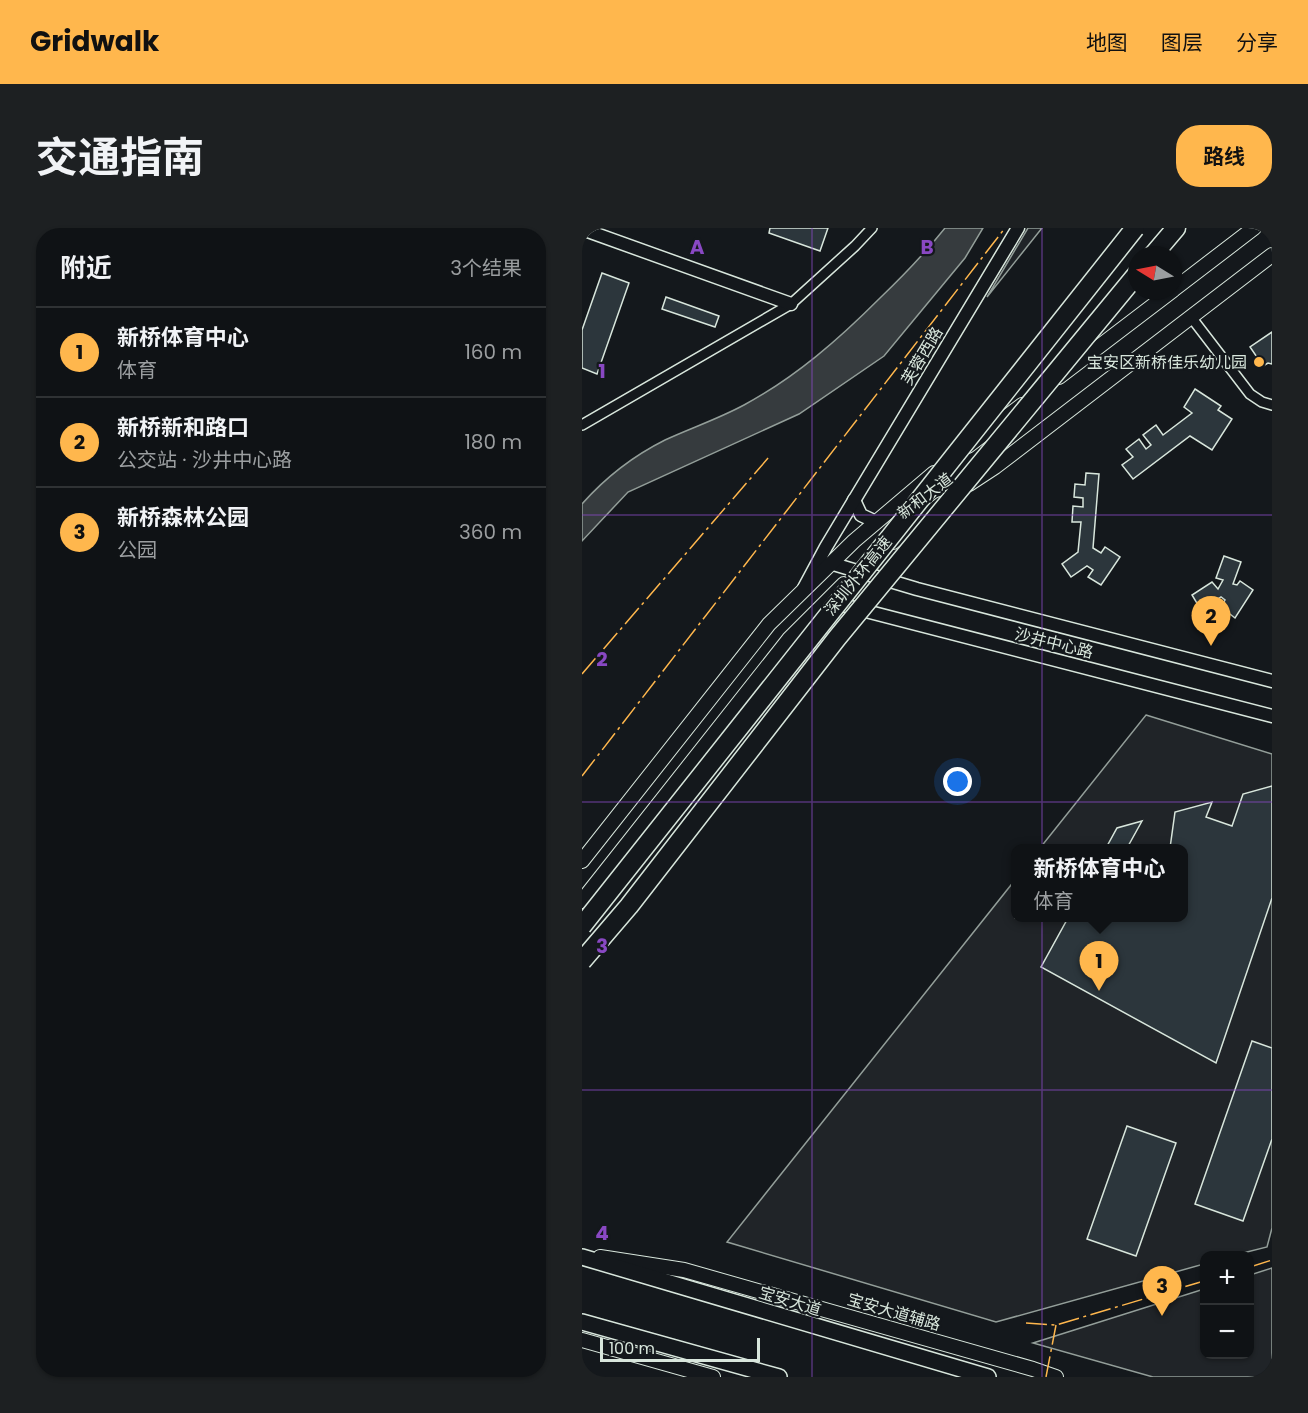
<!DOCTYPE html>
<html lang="zh">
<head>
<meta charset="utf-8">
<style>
  :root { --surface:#0f1215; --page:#1d2022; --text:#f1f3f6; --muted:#9b9ea0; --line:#2f3234; --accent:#ffb74d }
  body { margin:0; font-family:Poppins,"Noto Sans SC",sans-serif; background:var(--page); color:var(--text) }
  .controls { position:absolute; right:18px; bottom:18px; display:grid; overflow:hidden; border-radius:12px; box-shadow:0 2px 4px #0004 }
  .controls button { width:54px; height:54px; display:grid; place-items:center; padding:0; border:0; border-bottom:2px solid var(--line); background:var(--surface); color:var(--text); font:30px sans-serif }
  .compass { position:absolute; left:546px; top:18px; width:54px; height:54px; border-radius:50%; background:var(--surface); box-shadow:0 2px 4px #0004; rotate:280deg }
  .scale { position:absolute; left:18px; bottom:15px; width:160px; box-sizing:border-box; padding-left:6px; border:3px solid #d8e6dc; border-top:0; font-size:16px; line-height:21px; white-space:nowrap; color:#d8e6dc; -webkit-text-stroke:4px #14181c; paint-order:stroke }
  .you { position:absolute; left:376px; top:554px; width:21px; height:21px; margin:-15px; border:4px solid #fff; border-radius:50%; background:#1a73e8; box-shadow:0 0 0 9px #1a73e833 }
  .badge { display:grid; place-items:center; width:39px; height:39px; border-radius:50%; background:var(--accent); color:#111; font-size:20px; font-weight:700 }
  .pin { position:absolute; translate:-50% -50px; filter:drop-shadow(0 2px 3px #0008) }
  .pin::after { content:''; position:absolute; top:32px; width:21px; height:18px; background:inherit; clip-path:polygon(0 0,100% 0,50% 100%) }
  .popup { position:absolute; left:429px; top:616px; width:177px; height:78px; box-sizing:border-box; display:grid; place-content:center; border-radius:12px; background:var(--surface); filter:drop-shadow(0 2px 4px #0005); font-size:20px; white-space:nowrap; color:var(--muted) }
  .popup b { font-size:22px; color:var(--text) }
  .popup::after { content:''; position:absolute; left:50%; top:100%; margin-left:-12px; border:12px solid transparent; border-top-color:var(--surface) }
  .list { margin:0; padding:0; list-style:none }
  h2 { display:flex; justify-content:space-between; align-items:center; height:78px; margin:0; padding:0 24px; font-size:26px }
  h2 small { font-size:20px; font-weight:400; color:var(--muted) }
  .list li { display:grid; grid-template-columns:39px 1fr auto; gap:18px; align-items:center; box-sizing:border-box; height:90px; padding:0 24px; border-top:2px solid var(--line) }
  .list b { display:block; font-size:22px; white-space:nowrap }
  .list p { margin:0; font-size:20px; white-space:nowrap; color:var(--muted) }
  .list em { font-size:20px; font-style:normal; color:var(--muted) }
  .map { position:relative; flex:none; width:690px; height:1149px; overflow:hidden; border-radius:24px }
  header { display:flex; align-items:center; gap:36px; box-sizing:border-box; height:84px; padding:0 30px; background:var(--accent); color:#111 }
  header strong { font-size:28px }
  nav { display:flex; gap:33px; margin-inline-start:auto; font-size:21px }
  .intro { display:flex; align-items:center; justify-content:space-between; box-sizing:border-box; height:144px; padding:0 36px }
  h1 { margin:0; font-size:42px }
  .button { padding:15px 27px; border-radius:24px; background:var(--accent); color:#111; font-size:21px; font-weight:700 }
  main { display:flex; gap:36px; padding:0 36px }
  aside { flex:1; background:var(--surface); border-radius:24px; box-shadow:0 2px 4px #0004 }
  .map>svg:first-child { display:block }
</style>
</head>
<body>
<header>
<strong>Gridwalk</strong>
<nav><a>地图</a><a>图层</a><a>分享</a></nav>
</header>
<div class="intro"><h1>交通指南</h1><a class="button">路线</a></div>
<main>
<aside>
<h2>附近<small>3个结果</small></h2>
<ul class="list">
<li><span class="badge">1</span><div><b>新桥体育中心</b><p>体育</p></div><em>160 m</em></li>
<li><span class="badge">2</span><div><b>新桥新和路口</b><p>公交站 · 沙井中心路</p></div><em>180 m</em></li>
<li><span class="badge">3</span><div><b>新桥森林公园</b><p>公园</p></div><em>360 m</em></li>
</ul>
</aside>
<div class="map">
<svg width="690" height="1149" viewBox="0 0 690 1149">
  <rect width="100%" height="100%" fill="#14181c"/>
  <g fill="#202428" stroke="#939e99" stroke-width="1.5">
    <polygon points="446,0 460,0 405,69"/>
    <polygon points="564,487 690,526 690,1000 685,1019 653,1027 622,1028 622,1036 414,1094 145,1014 433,652 433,690 601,690 601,620 458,620"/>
    <polygon points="690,1040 690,1149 571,1149 451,1115 622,1061 622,1126 668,1126 668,1047"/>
  </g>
  <path fill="#363b3e" stroke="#939e99" stroke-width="1.5" d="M363 0H401L383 30 302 128 217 186 46 264 0 313V276C23 250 51 228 83 212 109 200 136 191 162 177 214 149 257 111 298 70 321 48 343 25 363 0Z"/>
  <g fill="#2c363c" stroke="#d8e6dc" stroke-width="1.5">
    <polygon points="188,0 246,0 238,23 187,5"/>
    <polygon points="20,45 47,55 15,146 0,140 0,102"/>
    <polygon points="84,69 137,88 133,99 80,81"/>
    <polygon points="690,104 690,136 686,135 681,138 668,119"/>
    <polygon points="613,161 639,178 636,182 650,191 630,222 608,208 551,251 540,237 551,229 544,221 557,211 564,221 569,217 561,207 574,197 581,207 610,185 602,179"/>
    <polygon points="504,245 517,246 511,320 519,325 523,319 538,329 519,357 506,349 511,342 505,338 489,349 480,336 496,324 499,294 490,294 491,278 501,279 501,270 492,269 493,256 503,257"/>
    <polygon points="642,328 659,334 651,356 655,357 658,353 671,362 653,390 639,379 643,372 639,369 619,382 610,367 630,354 636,361 641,352 634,350"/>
    <polygon points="690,558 690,670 634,835 459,739 486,690 601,690 601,620 588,620 593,584 630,574 624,589 650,598 661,566"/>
    <polygon points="560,593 545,620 524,620 535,600"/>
    <polygon points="670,813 690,820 690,911 661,993 613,976"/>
    <polygon points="545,898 594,915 554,1028 505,1011"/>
  </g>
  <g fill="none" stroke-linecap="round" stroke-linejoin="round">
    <g stroke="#d8e6dc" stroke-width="12">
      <g id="minor">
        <polyline points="609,89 668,166 680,174 690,177"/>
        <polyline points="0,197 209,76 273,18 290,0"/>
      </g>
    </g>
    <g stroke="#d8e6dc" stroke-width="15">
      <g id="tertiary">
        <polyline points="0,1 209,76"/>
        <polyline points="272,272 279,287 294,294"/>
        <polyline points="248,335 335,361 690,453"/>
        <polyline points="222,360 244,319 436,0"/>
        <polyline points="249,374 690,488"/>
      </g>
    </g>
    <g stroke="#d8e6dc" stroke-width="16">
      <g id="secondary">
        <polyline points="591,62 672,0"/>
        <polyline points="477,149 590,63"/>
        <polyline points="386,218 440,177"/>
        <polyline points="387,256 413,239 690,27"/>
        <polyline points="311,314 359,276"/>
        <polyline points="0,633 187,396 272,313 352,245"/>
        <polyline points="0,673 207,411 262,356"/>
        <polyline points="18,1029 102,1042 451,1141 474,1149"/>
        <polyline points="0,1112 131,1149"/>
      </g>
    </g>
    <g stroke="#d8e6dc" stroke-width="18">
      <g id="primary">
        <polyline points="0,1029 406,1149"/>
        <polyline points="0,1094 197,1149"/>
      </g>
    </g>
    <g stroke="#d8e6dc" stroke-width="21">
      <polyline id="motorway" points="571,27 594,0"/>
    </g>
    <use href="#minor" stroke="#14181c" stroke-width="9"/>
    <use href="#tertiary" stroke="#14181c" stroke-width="12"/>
    <use href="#secondary" stroke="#14181c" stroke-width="14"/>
    <use href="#primary" stroke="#14181c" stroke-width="15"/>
    <use href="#motorway" stroke="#14181c" stroke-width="18"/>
    <g stroke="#d8e6dc" stroke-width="21" stroke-linecap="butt">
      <g id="motorway-bridge">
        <polyline points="0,698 553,0"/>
        <polyline points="0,733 47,678 255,410 555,46"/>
      </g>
    </g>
    <use href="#motorway-bridge" stroke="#14181c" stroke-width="18"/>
    <g stroke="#ffb74d" stroke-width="1.5" stroke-dasharray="21 4.5 3 4.5" stroke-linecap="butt">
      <polyline points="0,446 187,229"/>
      <polyline points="0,548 423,0"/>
      <polyline points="668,1039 690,1032"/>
      <polyline points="444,1095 474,1097 622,1053"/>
      <polyline points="464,1149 474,1097"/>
    </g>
  </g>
  <path fill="none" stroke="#8948c3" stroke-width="1.5" stroke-opacity="0.55" d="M230 0V1149M460 0V1149M0 287H690M0 574H690M0 862H690"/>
  <circle fill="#ffb74d" stroke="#14181c" stroke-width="2" cx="677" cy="134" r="6"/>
  <g text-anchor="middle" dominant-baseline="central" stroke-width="4.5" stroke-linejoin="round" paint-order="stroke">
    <g font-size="16" fill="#d8e6dc" stroke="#14181c">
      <text transform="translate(340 128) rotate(-59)">芙蓉西路</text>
      <text transform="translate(343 268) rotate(-37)">新和大道</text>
      <text transform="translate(276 348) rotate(-51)">深圳外环高速</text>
      <text transform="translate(472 415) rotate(14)">沙井中心路</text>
      <text transform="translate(208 1073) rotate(17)">宝安大道</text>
      <text transform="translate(312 1084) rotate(16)">宝安大道辅路</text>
    </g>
    <g font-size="16" fill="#d8e6dc" stroke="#14181c" text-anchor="end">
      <text x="665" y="134">宝安区新桥佳乐幼儿园</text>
    </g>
  </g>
  <g font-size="20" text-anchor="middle" font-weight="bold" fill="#8948c3" stroke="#14181c" stroke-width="4.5" stroke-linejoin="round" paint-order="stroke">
    <text x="115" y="26">A</text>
    <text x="345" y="26">B</text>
    <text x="20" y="150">1</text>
    <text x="20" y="438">2</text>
    <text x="20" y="725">3</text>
    <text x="20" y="1012">4</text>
  </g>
</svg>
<div class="controls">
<button>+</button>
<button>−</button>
</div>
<svg class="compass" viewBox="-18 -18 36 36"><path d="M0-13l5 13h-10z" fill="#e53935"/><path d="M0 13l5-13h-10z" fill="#9b9ea0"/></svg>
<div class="scale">100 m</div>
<div class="you"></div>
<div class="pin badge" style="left:517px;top:763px">1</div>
<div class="popup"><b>新桥体育中心</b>体育</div>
<div class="pin badge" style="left:629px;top:418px">2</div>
<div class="pin badge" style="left:580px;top:1088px">3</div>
</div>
</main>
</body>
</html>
